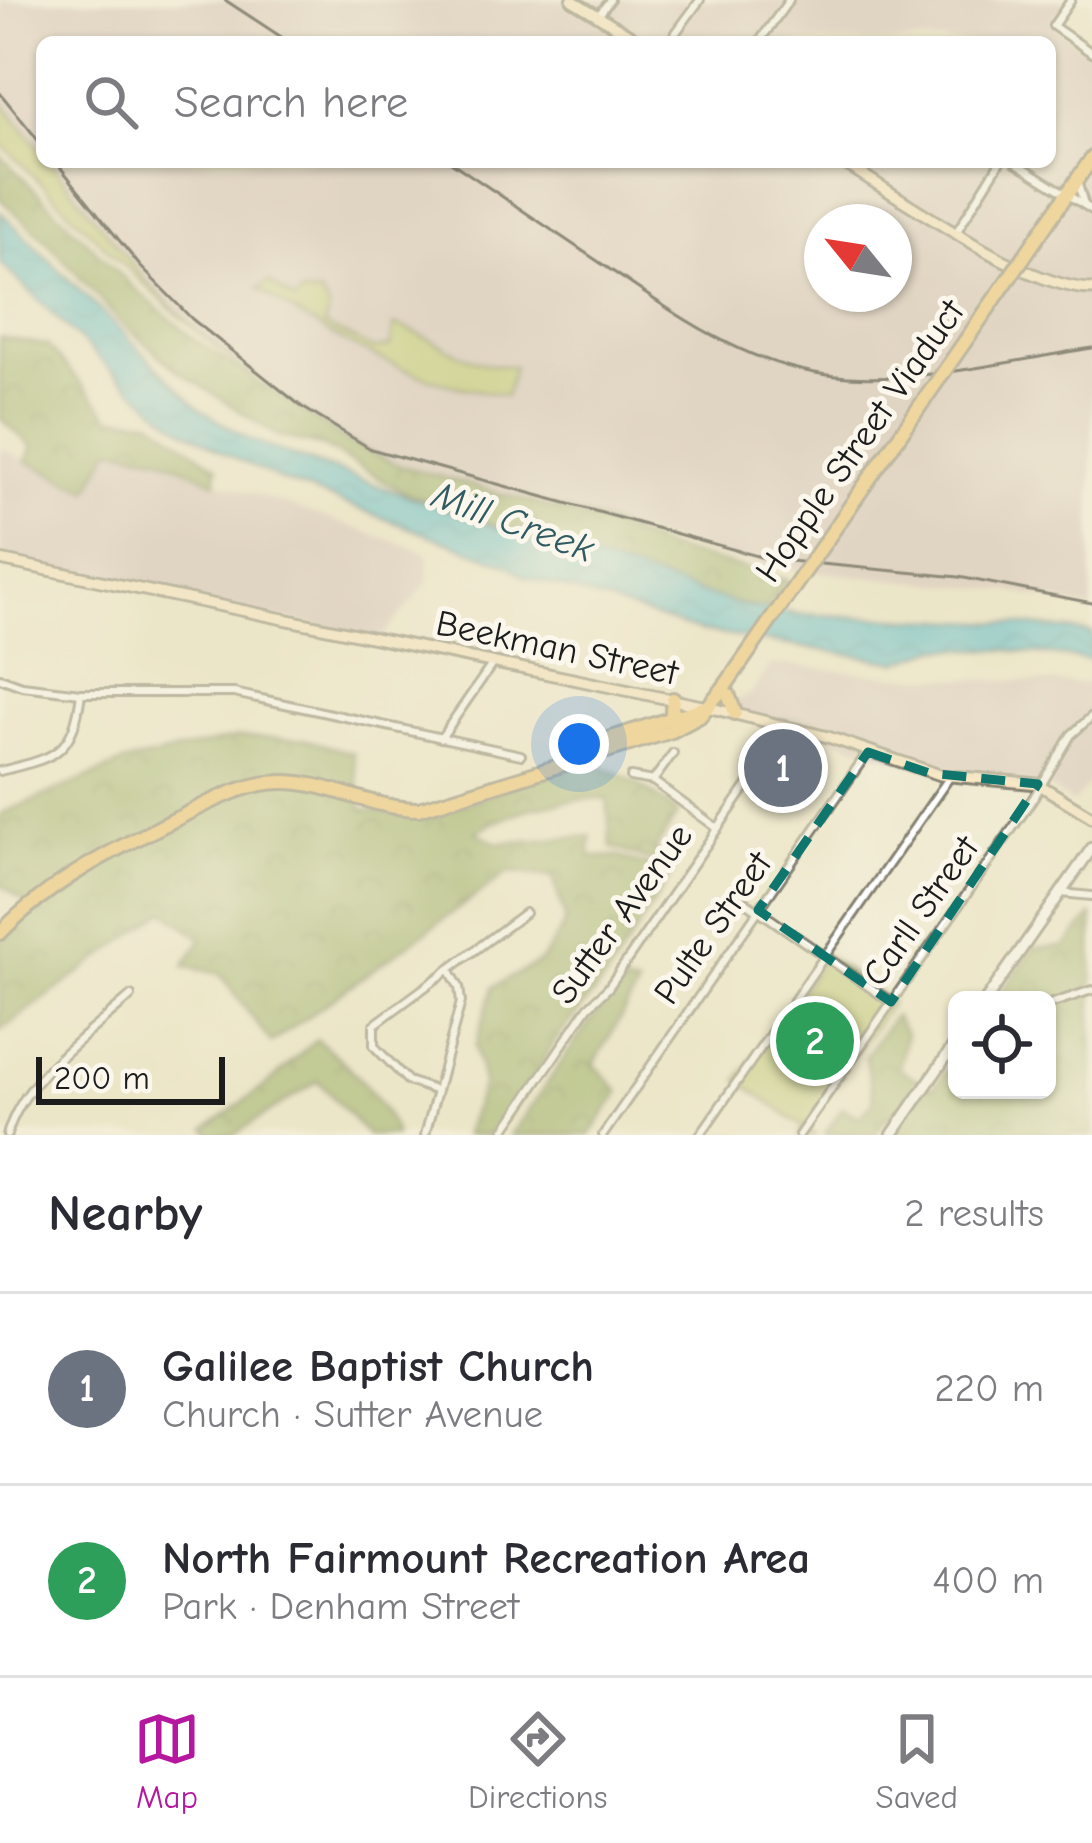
<!DOCTYPE html>
<html lang="en">
<head>
<meta charset="utf-8">
<style>
  :root { --surface:#fff; --page:#f2f2f3; --text:#2b2b33; --muted:#7c7c81; --line:#e1e1e2; --accent:#b5179e }
  body { margin:0; font-family:"Comic Neue",sans-serif; background:var(--page); color:var(--text) }
  .controls { position:absolute; right:36px; bottom:36px; display:grid; overflow:hidden; border-radius:18px; box-shadow:0 3px 9px #0004 }
  .controls button { width:108px; height:108px; display:grid; place-items:center; padding:0; border:0; border-bottom:3px solid var(--line); background:var(--surface); color:var(--text); font:60px sans-serif }
  .compass { position:absolute; left:804px; top:204px; width:108px; height:108px; border-radius:50%; background:var(--surface); box-shadow:0 3px 9px #0004; rotate:300deg }
  .scale { position:absolute; left:36px; bottom:30px; width:189px; box-sizing:border-box; padding-left:12px; border:6px solid #1c1c1c; border-top:0; font-size:33px; line-height:42px; white-space:nowrap; color:#1c1c1c; -webkit-text-stroke:9px #fbf7ec; paint-order:stroke }
  .you { position:absolute; left:579px; top:744px; width:42px; height:42px; margin:-30px; border:9px solid #fff; border-radius:50%; background:#1a73e8; box-shadow:0 0 0 18px #1a73e833 }
  .badge { display:grid; place-items:center; width:78px; height:78px; border-radius:50%; background:var(--accent); color:#fff; font-size:39px; font-weight:700 }
  .pin { position:absolute; translate:-50% -50%; border:6px solid #fff; box-shadow:0 3px 12px #0006 }
  .list { margin:0; padding:0; list-style:none }
  h2 { display:flex; justify-content:space-between; align-items:center; height:156px; margin:0; padding:0 48px; font-size:51px }
  h2 small { font-size:39px; font-weight:400; color:var(--muted) }
  .list li { display:grid; grid-template-columns:78px 1fr auto; gap:36px; align-items:center; box-sizing:border-box; height:192px; padding:0 48px; border-top:3px solid var(--line) }
  .list b { display:block; font-size:45px; white-space:nowrap }
  .list p { margin:0; font-size:39px; white-space:nowrap; color:var(--muted) }
  .list em { font-size:39px; font-style:normal; color:var(--muted) }
  .icon { flex:none; width:66px; height:66px; fill:none; stroke:currentColor; stroke-width:2; stroke-linecap:round; stroke-linejoin:round }
  .map { position:relative; flex:none; width:1092px; height:1135px; overflow:hidden }
  .search { position:absolute; background:var(--surface); box-shadow:0 3px 9px #0004; left:36px; right:36px; top:36px; height:132px; display:flex; align-items:center; gap:30px; box-sizing:border-box; padding:0 42px; border-radius:18px; color:var(--muted); font-size:45px }
  .sheet { height:540px; background:var(--surface) }
  nav { display:flex; justify-content:space-around; align-items:center; box-sizing:border-box; height:168px; border-top:3px solid var(--line); background:var(--surface); font-size:33px; color:var(--muted) }
  nav a { display:grid; justify-items:center; gap:6px }
  nav .on { color:var(--accent) }
  .map>svg:first-child { display:block }
</style>
</head>
<body>
<div class="map">
<svg width="1092" height="1135" viewBox="0 0 1092 1135">
  <defs>
    <pattern id="forest-crowns" width="20" height="18" patternUnits="userSpaceOnUse" patternTransform="scale(3)"><rect width="20" height="18" fill="#8fa85a"/><path d="M2 6a3 3 0 1 1 6 0M12 15a3 3 0 1 1 6 0" fill="none" stroke="#74884a"/></pattern>
    <pattern id="water-waves" width="16" height="10" patternUnits="userSpaceOnUse" patternTransform="scale(3)"><rect width="16" height="10" fill="#4fb9cd"/><path d="M0 5q4-4 8 0t8 0" fill="none" stroke="#449eaf"/></pattern>
  </defs>
  <rect width="100%" height="100%" fill="#fbf7ec"/>
  <filter id="ink" filterUnits="userSpaceOnUse"><feTurbulence type="fractalNoise" baseFrequency=".00833" numOctaves="2"/><feDisplacementMap in="SourceGraphic" scale="24" xChannelSelector="R" yChannelSelector="G"/><feConvolveMatrix kernelMatrix="1 2 1 2 8 2 1 2 1" color-interpolation-filters="sRGB"/></filter>
  <filter id="wash" filterUnits="userSpaceOnUse"><feTurbulence type="fractalNoise" baseFrequency=".004" numOctaves="4" result="noise"/><feDisplacementMap in="SourceGraphic" scale="48" xChannelSelector="R" yChannelSelector="G"/><feGaussianBlur stdDeviation="2.7" result="paint"/><feColorMatrix in="noise" values="0 0 0 0 0 0 0 0 0 0 0 0 0 0 0 0 0 1.4 0 .05"/><feComposite in="paint" operator="in"/></filter>
  <g filter="url(#wash)">
    <rect width="100%" height="100%" fill="#ece6c9"/>
    <g fill="#d1c0bc" fill-rule="evenodd">
      <path d="M0 0H1071L1054 26 1092 53V609L1007 591 772 567 725 558 376 456 330 432 195 329 146 281 50 162H1050V42H42V152L0 100ZM822 222H894V294H822Z"/>
      <polygon points="0,448 88,490 110,448 158,455 189,472 428,553 429,581 380,639 0,560"/>
      <polygon points="771,664 895,676 1092,684 1092,779 1073,804 1047,786 951,775 827,737 718,709 752,693"/>
    </g>
    <g fill="#b4c264" stroke="#686f40" stroke-width="3">
      <path d="M0 100 42 152V162H50L146 281 195 329 255 376C158 307 85 225 0 143Z"/>
      <path d="M269 282 295 301 301 294 321 295 329 309 324 325 373 349 390 347 394 325C437 336 468 369 514 366L506 396C488 391 469 390 451 385 381 365 317 330 258 288Z"/>
      <polygon points="825,956 891,1002 805,1128 815,1135 799,1135 803,1127 738,1080"/>
    </g>
    <g fill="url(#forest-crowns)" stroke="#56623b" stroke-width="3">
      <polygon points="0,155 133,287 194,339 350,443 399,465 605,523 659,546 787,580 765,610 686,591 535,541 535,520 519,535 404,492 324,447 278,436 175,369 118,320 47,241 0,199"/>
      <polygon points="0,337 47,345 111,417 152,420 217,467 216,482 158,456 111,448 89,490 26,461 33,447 0,418"/>
      <path d="M238 737 304 739 353 753 362 809C388 812 412 817 437 812 476 804 562 757 598 766 627 774 655 794 678 813L655 850 675 869 611 847 607 799C562 799 515 808 476 832L498 843 591 836 590 857 617 856 672 874 607 977 556 1040 520 1100 491 1135H464L483 1083 475 1047 493 987 541 961 566 922 553 877 509 872 271 1043 220 974 184 966 202 939 165 911 0 1031V942L34 909 0 884V814L123 763Z"/>
      <polygon points="1092,916 1092,1135 898,1135 890,1114 875,1135 825,1134 842,1108 860,1117 874,1100 865,1056 894,1016 906,1034 899,1069 933,1088 957,1055 957,1090 1047,1090 1047,1000 996,1000 1033,948 1065,947"/>
      <path d="M623 984 638 987 594 1064 620 1092 590 1135H510C549 1085 578 1029 623 984Z"/>
      <path d="M316 1039C348 1063 382 1097 396 1135H367L318 1081 234 1135H212L206 1129 270 1082Z"/>
    </g>
    <polygon fill="url(#water-waves)" stroke="#366a74" stroke-width="3" points="0,211 200,409 252,441 535,541 746,607 798,614 1009,623 1092,633 1092,660 1007,650 940,648 898,662 699,631 523,576 507,564 283,481 224,453 174,423 115,374 0,263"/>
  </g>
  <g filter="url(#ink)">
    <g fill="none" stroke-linecap="round" stroke-linejoin="round">
      <g stroke="#848172" stroke-width="12">
        <g id="minor">
          <polyline points="1071,0 1053,26 1092,53"/>
          <polyline points="598,16 610,0"/>
          <polyline points="669,42 700,0"/>
          <polyline points="759,42 789,0"/>
          <polyline points="1015,162 1092,210"/>
          <polyline points="1077,181 1084,204"/>
          <polyline points="957,231 1000,162"/>
          <polyline points="0,678 22,686 81,693 234,693 521,755"/>
          <polyline points="441,738 493,663"/>
          <path d="M0 771C56 757 73 755 81 693"/>
          <polyline points="631,777 653,781 717,828"/>
          <polyline points="653,781 673,753"/>
          <polyline points="1061,893 1092,896"/>
          <polyline points="736,895 891,1002"/>
          <polyline points="1047,1005 1092,990"/>
          <polyline points="437,1091 408,1081 374,1046 374,1025 525,913"/>
          <path d="M7 1135C24 1076 87 1036 131 996"/>
          <polyline points="425,1135 461,1002 459,987 449,969"/>
          <polyline points="501,1135 588,1007 608,988 786,729"/>
          <polyline points="603,1135 868,752"/>
          <polyline points="700,1135 951,775"/>
          <polyline points="799,1135 1033,799 1071,735 1092,716"/>
        </g>
      </g>
      <g stroke="#848172" stroke-width="15">
        <g id="tertiary">
          <polyline points="986,1000 1092,848"/>
          <polyline points="892,1135 957,1041"/>
        </g>
      </g>
      <g stroke="#848172" stroke-width="15">
        <g id="secondary">
          <polyline points="572,0 641,42"/>
          <path d="M842 162C903 198 1024 288 1092 289"/>
          <polyline points="0,560 707,707 828,737 940,775 1038,784 1092,817"/>
        </g>
      </g>
      <g stroke="#848172" stroke-width="18">
        <g id="primary">
          <polyline points="1021,261 1092,158"/>
          <polyline points="725,686 735,713"/>
          <polyline points="671,722 673,699"/>
          <polyline points="572,751 706,707"/>
          <path d="M0 933C52 880 113 850 178 818 211 802 245 782 283 782 330 782 371 809 419 809L672 731 700 716 725 686"/>
        </g>
      </g>
      <use href="#minor" stroke="#fff" stroke-width="6"/>
      <use href="#tertiary" stroke="#fff" stroke-width="9"/>
      <use href="#secondary" stroke="#fae7c3" stroke-width="9"/>
      <use href="#primary" stroke="#f2c36a" stroke-width="12"/>
      <g stroke="#1c1c1c" stroke-width="3">
        <polyline points="225,0 289,42"/>
        <polyline points="0,93 42,145"/>
        <polyline points="56,162 140,266 192,319 302,407 371,449 768,559 959,577 1092,603"/>
        <path d="M451 162C502 196 552 230 602 264 678 316 753 372 848 377 925 382 1015 360 1092 348"/>
      </g>
      <g stroke="#848172" stroke-width="18" stroke-linecap="butt">
        <polyline id="primary-bridge" points="725,686 1021,261"/>
      </g>
      <use href="#primary-bridge" stroke="#f2c36a" stroke-width="12"/>
    </g>
  </g>
  <path d="M0 0H1092V1135H0ZM868 752 929 773 1038 784 891 1002 758 910Z" fill="#ece6c9" fill-opacity=".55" fill-rule="evenodd"/>
  <path fill="none" stroke="#0f766e" stroke-width="9" stroke-dasharray="24 15" stroke-linejoin="round" d="M868 752 929 773 1038 784 891 1002 758 910Z"/>
  <g text-anchor="middle" dominant-baseline="central" stroke-width="10" stroke-linejoin="round" paint-order="stroke">
    <g font-size="36" fill="#1c1c1c" stroke="#fbf7ec">
      <text transform="translate(860 441) rotate(-55)">Hopple Street Viaduct</text>
      <text transform="translate(557 648) rotate(12)">Beekman Street</text>
      <text transform="translate(921 911) rotate(-55)">Carll Street</text>
      <text transform="translate(622 914) rotate(-54)">Sutter Avenue</text>
      <text transform="translate(713 928) rotate(-55)">Pulte Street</text>
    </g>
    <g font-size="39" font-style="italic" fill="#305b63" stroke="#fbf7ec">
      <text transform="translate(513 522) rotate(20)">Mill Creek</text>
    </g>
  </g>
</svg>
<div class="controls">
<button><svg class="icon" aria-label="locate" viewBox="0 0 24 24"><circle cx="12" cy="12" r="6"/><path d="M12 2v4M12 18v4M2 12h4M18 12h4"/></svg></button>
</div>
<svg class="compass" viewBox="-18 -18 36 36"><path d="M0-13l5 13h-10z" fill="#e53935"/><path d="M0 13l5-13h-10z" fill="#7c7c81"/></svg>
<div class="scale">200 m</div>
<div class="you"></div>
<div class="pin badge" style="left:783px;top:768px;background:#6b7280">1</div>
<div class="pin badge" style="left:815px;top:1041px;background:#2e9e5b">2</div>
<div class="search"><svg class="icon" aria-label="search" viewBox="0 0 24 24"><circle cx="10" cy="10" r="6"/><path d="M15 15l6 6"/></svg>Search here</div>
</div>
<section class="sheet">
<h2>Nearby<small>2 results</small></h2>
<ul class="list">
<li><span class="badge" style="background:#6b7280">1</span><div><b>Galilee Baptist Church</b><p>Church · Sutter Avenue</p></div><em>220 m</em></li>
<li><span class="badge" style="background:#2e9e5b">2</span><div><b>North Fairmount Recreation Area</b><p>Park · Denham Street</p></div><em>400 m</em></li>
</ul>
</section>
<nav>
<a class="on"><svg class="icon" aria-label="map" viewBox="0 0 24 24"><path d="M3 6l6-2 6 2 6-2v14l-6 2-6-2-6 2zM9 4v14M15 6v14"/></svg>Map</a>
<a><svg class="icon" aria-label="directions" viewBox="0 0 24 24"><path d="M12 3l9 9-9 9-9-9zM9 14v-3h6M13 9l2 2-2 2"/></svg>Directions</a>
<a><svg class="icon" aria-label="saved" viewBox="0 0 24 24"><path d="M7 4h10v16l-5-4-5 4z"/></svg>Saved</a>
</nav>
</body>
</html>
